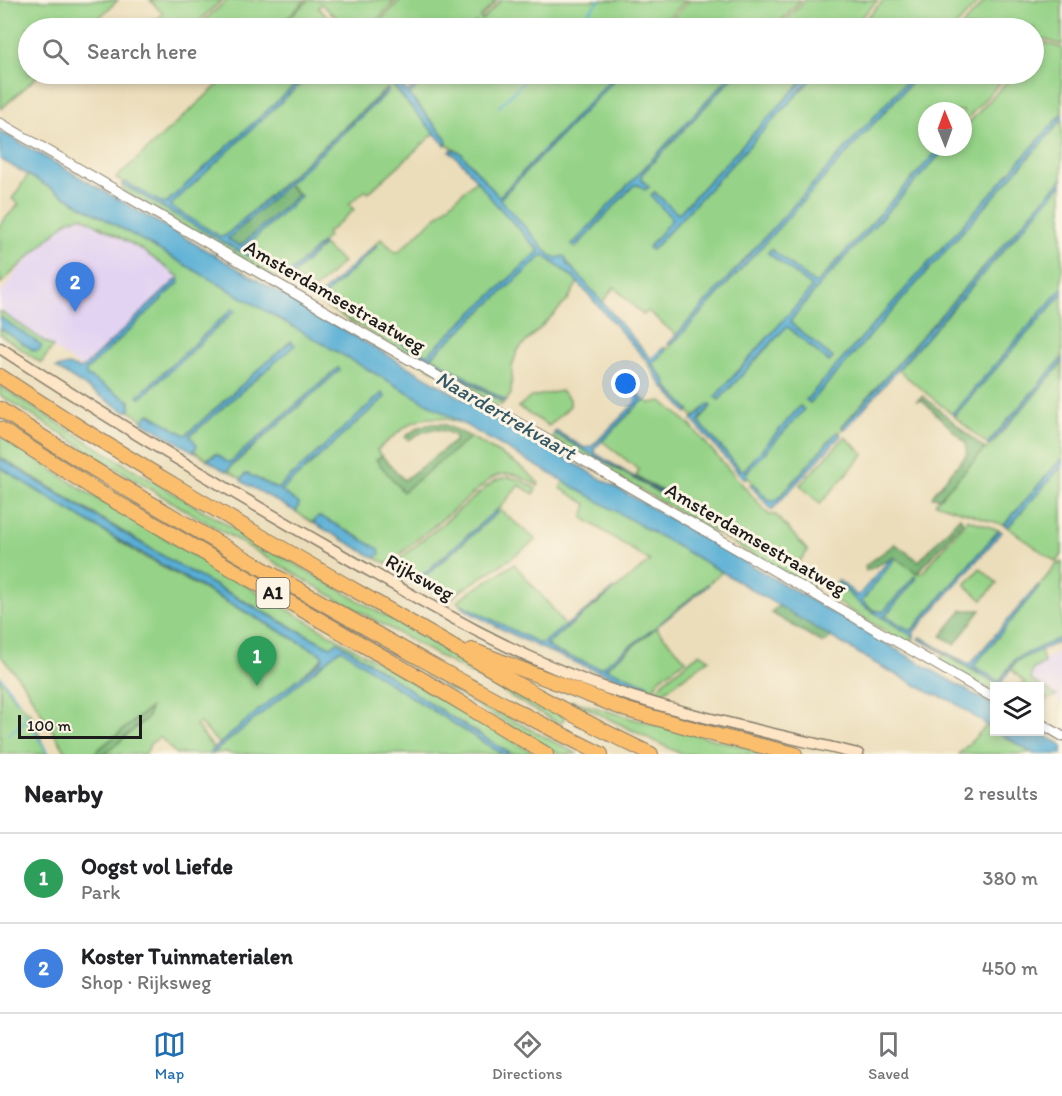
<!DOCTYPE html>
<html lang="en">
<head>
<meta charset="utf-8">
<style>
  :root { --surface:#fff; --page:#f2f2f2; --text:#202124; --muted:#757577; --line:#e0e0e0; --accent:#1f6fb2 }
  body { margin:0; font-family:Itim,sans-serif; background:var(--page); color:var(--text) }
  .controls { position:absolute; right:18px; bottom:18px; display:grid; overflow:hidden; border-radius:0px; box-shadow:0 3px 9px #0003 }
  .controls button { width:54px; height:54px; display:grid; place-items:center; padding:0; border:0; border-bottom:2px solid var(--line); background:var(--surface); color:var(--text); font:30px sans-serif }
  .compass { position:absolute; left:918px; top:102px; width:54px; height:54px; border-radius:50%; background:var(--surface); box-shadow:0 3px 9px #0003; rotate:359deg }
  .scale { position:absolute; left:18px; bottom:15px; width:124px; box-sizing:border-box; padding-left:6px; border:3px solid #1c1c1c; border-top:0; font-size:16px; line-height:21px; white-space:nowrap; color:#1c1c1c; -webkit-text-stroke:4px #fcf5e5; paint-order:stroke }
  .you { position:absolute; left:626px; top:384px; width:21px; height:21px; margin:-15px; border:4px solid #fff; border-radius:50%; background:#1a73e8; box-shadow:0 0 0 9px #1a73e833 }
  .badge { display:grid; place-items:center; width:39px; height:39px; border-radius:50%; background:var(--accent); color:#fff; font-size:20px; font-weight:700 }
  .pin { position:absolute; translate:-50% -50px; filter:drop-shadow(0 2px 3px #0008) }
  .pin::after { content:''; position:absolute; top:32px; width:21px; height:18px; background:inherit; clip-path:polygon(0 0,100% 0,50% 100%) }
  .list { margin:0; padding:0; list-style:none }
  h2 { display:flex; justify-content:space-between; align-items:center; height:78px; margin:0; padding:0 24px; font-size:26px }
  h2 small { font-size:20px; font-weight:400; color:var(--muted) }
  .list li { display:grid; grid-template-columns:39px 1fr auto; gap:18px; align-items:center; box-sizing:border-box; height:90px; padding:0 24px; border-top:2px solid var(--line) }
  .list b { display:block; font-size:22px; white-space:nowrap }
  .list p { margin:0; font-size:20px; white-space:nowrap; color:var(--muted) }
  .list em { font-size:20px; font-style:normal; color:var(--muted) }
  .icon { flex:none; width:33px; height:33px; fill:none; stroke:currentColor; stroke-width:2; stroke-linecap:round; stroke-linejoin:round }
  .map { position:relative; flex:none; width:1062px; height:754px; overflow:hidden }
  .search { position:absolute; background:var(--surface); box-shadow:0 3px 9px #0003; left:18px; right:18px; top:18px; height:66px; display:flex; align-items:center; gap:15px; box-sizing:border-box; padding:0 21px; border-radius:33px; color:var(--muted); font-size:22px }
  .sheet { height:258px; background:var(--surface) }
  nav { display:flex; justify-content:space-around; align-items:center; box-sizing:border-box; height:84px; border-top:2px solid var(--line); background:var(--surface); font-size:16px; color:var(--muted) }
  nav a { display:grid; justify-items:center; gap:3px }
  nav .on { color:var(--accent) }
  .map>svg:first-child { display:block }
</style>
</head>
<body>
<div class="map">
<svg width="1062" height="754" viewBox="0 0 1062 754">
  <rect width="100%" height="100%" fill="#fcf5e5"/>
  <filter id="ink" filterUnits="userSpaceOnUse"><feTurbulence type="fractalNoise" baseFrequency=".0167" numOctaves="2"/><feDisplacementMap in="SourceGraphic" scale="12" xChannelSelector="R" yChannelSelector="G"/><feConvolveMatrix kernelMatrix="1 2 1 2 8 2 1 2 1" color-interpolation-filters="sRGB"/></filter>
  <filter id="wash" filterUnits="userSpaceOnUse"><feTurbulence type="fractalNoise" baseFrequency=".008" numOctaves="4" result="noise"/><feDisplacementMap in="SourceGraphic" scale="24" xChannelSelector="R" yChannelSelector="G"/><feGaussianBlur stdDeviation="1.35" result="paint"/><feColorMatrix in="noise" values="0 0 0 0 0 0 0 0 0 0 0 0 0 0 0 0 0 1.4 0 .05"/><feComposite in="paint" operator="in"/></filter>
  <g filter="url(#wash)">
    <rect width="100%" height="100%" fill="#ebddb9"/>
    <g fill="#e3d3f2">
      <polygon points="82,205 191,267 84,369 0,312 0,294 21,266"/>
      <polygon points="1062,649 1062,704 1040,686 1031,686 1027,670"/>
    </g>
    <g fill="#96d388" stroke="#597852" stroke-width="1.5">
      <polygon points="0,0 118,0 88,28 28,28 28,74 40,74 1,109"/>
      <polygon points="150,0 222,0 191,28 148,28 163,14"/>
      <polygon points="227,0 306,0 276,28 196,28"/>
      <polygon points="309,0 396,0 370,28 349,28 321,4 318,8 339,28 278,28"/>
      <polygon points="400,0 497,0 480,18 482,20 501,0 686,0 659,28 474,28 478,24 476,22 469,28 373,28"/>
      <polygon points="690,0 801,0 774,28 663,28"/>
      <polygon points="805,0 878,0 851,28 778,28"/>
      <polygon points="884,0 980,0 954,28 857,28"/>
      <polygon points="986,0 1062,0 1062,45 1044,39 1034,46 1034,28 960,28"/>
      <polygon points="1046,43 1062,48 1062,114 806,400 810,403 1062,120 1062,179 842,426 844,428 839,433 837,432 777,500 769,501 747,477 746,473 803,409 800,406 745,470 741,470 699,422 711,406 709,404 693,418 689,410 667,387 665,380 652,363 680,336 919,74 1008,74 963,123 963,111 927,111 927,147 941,147 817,283 814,283 771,250 768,252 811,286 811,289 715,397 719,400 786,327 789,328 829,362 833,358 791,323 791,320 818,287 947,147 963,147 963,129 1014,74 1034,74 1034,51 1040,45"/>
      <polygon points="230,74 307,74 166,203 162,203 116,178"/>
      <polygon points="311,74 384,74 403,98 435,133 368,193 366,190 349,204 354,210 326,234 328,237 289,273 284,275 244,250 244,247 301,196 287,184 388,92 386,89 225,236 221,237 173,209 171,204"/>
      <polygon points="430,74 616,74 499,197 461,153 447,144 446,138 409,94"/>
      <polygon points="620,74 732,74 572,245 575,248 634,185 649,187 641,179 642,174 736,74 809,74 680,212 677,214 655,192 651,195 673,219 652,250 816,74 913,74 676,335 648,311 643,315 614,287 602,303 566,261 554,258 549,254 499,199"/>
      <path d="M28 175 462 423C419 409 409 424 377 450L382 456 377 460 403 491 471 437C493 451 522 463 539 484L538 486C522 476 510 469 492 478L388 564 375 558H377L361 538 322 517 314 521 315 524 296 512 299 504 297 502 281 491 385 397 382 394 277 489 248 474 241 479 228 471 231 467 339 370 338 368 230 462H227L215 454 207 459 194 451 197 445 190 436 294 345 291 341 187 434 185 435 150 414 143 420 130 411V401L87 376 85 372 179 280V277L139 248 81 216 73 220 70 219 0 284V224L19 204 12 199Z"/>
      <polygon points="476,180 539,252 427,355 326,297 326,294 377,246 376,244 381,239 397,253"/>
      <polygon points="122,184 280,274 275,278 123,191"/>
      <polygon points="1062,184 1062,288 952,414 898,370"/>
      <polygon points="323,245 343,262 313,291 292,276"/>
      <polygon points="543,255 578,282 567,301 517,351 512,367 511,394 506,401 431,357"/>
      <polygon points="1062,294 1062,358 987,444 954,416"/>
      <polygon points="319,296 501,402 504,402 502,405 495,406 318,302"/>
      <polygon points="0,311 53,347 41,363 0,334 0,328 33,350 41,345 0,317"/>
      <polygon points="1062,363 1062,458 1004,525 935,503 982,452 990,446"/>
      <path d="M0 386C90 445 183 499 276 553 372 608 468 664 565 718L560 724 339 600 143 485 0 395Z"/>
      <polygon points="561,391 570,399 570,406 549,426 518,407 531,397"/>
      <polygon points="643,400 650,403 662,401 689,424 769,515 776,515 808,551 795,566 816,583 811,588 553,439 554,433 706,520 708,517 636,476 639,470 602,441"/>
      <polygon points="0,436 88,493 535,754 511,754 451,717 338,642 331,647 328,646 185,569 0,457"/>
      <polygon points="845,437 864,454 820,504 800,485"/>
      <polygon points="1062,466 1062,555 1056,562 1007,527"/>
      <polygon points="0,467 141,555 321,654 322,659 219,744 200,723 196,725 214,749 208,754 176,754 160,737 150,744 146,754 105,754 148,717 149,709 93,754 67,754 23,683 0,655"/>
      <polygon points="508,477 522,480 536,489 534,494 519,485 499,509 536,540 510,559 457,593 451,599 422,581 422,579 498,512 497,510 419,578 391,566 494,481"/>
      <polygon points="564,481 722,572 656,627 600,668 557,652 546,645 650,561 583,518 587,504 560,488"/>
      <polygon points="967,519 999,530 911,631 885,616 915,576 883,612 873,610 862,602 863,597 894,560 892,559 894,556 917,573 922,573 965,523"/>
      <polygon points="1062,562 1062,637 1015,659 999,682 975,668 974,665 1058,563 1060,564"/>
      <polygon points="514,564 554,610 565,626 543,643 539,644 457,602 462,597"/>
      <polygon points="980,568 997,583 982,600 965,585"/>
      <polygon points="837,582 860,604 914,637 913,640 903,642 830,598 831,589"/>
      <polygon points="656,628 686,660 660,678 652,691 649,687 605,669"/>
      <polygon points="339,649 343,649 389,683 502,754 229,754 227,752 212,754"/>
      <polygon points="1041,650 1044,663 1032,670 1031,680 1057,696 1047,699 1045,707 1040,706 1040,686 1015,686 1025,683 1011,669 1019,659"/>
      <polygon points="700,653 709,659 661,694 656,692 663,682"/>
      <polygon points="943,654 995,683 1003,684 1004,686 994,686 994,693 990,691 939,661"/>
      <polygon points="423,674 578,754 559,754"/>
      <polygon points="0,677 14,698 30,713 47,754 0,754"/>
      <polygon points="570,700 634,719 772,754 681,754"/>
      <polygon points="987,725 1031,752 1022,754 959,754"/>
    </g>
    <g fill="#78b574" stroke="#4a6848" stroke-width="1.5">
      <polygon points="287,184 298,195 240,246 228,240 232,235"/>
      <polygon points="923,396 985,449 940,498 932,497 934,493 967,454 966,443 922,400 916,401"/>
      <path d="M432 424H443L471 437 403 492 376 460 382 456 404 480 455 441V436C437 425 425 429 409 440L405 437 419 427Z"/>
      <polygon points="960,517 963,522 917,573 894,557 866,571 865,566 895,544 919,561"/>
      <polygon points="780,605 831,637 823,643 775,615 771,612"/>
      <polygon points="962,610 981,610 955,644 941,636"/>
      <polygon points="150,708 148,717 105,754 93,754"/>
    </g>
    <g fill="#58afd5" stroke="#3a6678" stroke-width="1.5">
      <polygon points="307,74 311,74 170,206 221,237 225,236 388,89 388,92 228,239 240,246 299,194 301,196 243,249 285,275 289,273 322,243 323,245 292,276 312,290 312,293 122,184 126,182 162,203 166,203"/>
      <polygon points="384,74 393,74 407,92 426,74 430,74 409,95 446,138 447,144 445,145 403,98"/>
      <path d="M616 74H620L500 199 549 254C554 258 557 259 563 256L566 258 567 264 578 274 651 359 664 347 666 350 652 364 665 380 667 387 689 410 687 413 661 384 646 360 573 277 543 255 431 357 505 400 504 402 319 296 376 244 377 246 326 294V297L427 355 539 251 493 201 465 166 450 151 453 149 461 153 499 197Z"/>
      <polygon points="732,74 736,74 642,174 641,179 649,187 645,190 639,185 634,185 575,248 572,245"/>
      <polygon points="809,74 816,74 652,250 648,248 672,219 651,196 654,192 677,213 680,212"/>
      <polygon points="913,74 919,74 680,336 670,345 668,344"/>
      <polygon points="1062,114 1062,120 842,367 810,403 806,400"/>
      <polygon points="0,131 994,706 994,730 952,701 931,693 880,666 722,572 0,159"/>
      <polygon points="941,147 947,147 818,287 791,320 791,323 833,358 829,362 789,328 786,327 719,400 715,397 811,289 811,286 768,253 771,249 814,283 817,283"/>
      <polygon points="1062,179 1062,184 849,425 845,429 842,427"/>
      <polygon points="177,279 179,280 179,283 85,372 87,376 130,401 130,411 124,411 56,368 68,365 79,369 84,367"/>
      <polygon points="1062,288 1062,294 954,416 952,414"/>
      <polygon points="233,308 236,310 141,398 139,398 138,396"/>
      <polygon points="0,317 41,345 41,348 37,351 33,350 0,328"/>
      <polygon points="291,341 295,345 190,436 197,445 194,452 143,422 146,416 150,414 185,435 187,434"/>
      <polygon points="1062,358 1062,363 989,446 987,444"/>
      <polygon points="338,368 340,370 231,466 228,471 225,471 207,460 217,454 227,462 230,462"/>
      <polygon points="382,393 385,397 281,491 297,502 299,504 296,512 241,481 245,474 248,474 277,489"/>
      <polygon points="639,394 642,398 641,402 594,449 595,453 629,474 708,517 708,520 554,433 556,431 585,448 592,446 635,403"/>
      <polygon points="709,404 711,406 700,419 699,422 740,469 744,470 800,406 804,410 746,473 747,477 744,479 692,420"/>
      <polygon points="837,432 841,435 772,510 750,485 753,483 769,501 777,500"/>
      <path d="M0 458C107 524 215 589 328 646L331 647 338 642 451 717 511 754H502L389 683 341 649 212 754H208L261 708 320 662 323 658 321 654C213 593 104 535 0 467Z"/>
      <polygon points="1062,458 1062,466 1008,527 1004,525"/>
      <polygon points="496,510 498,512 422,579 422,581 447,595 446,598 395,569 397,567 419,578"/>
      <polygon points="318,517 322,517 379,549 380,554 375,558 315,524 314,520"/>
      <polygon points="999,530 1002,532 914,632 914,637 860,604 837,582 838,580 858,596 891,558 894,560 862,601 873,610 883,612 915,576 917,578 885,616 911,631"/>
      <path d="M708 584 709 585 605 668 647 684 649 687 647 688C595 672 544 651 496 626 484 619 469 614 460 605L461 604 541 644 615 588 546 645 557 652 600 668 656 627Z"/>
      <polygon points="1038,585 1039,587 974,666 999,682 1015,659 1062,637 1062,641 1016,661 1000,685 919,639 921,637 947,653 970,664"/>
      <polygon points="997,732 1039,732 1062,745 1062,754 1034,754"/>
    </g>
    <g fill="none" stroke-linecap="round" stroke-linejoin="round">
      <g stroke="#58afd5" stroke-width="2">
        <polyline points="573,28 600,0"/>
        <polyline points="499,107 531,74"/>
        <polyline points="0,676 19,702"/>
        <polyline points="23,711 48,754"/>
        <polyline points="8,735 26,720"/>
      </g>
    </g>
  </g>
  <g filter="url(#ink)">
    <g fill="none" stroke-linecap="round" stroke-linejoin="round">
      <g stroke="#847c6a" stroke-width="11">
        <g id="tertiary">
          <polyline points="0,123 994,698"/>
          <polyline points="1040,723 1062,736"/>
        </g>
      </g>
      <g stroke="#847c6a" stroke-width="13">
        <path id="secondary" d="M0 348C115 423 234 494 354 562 429 605 503 649 584 680 673 714 766 731 858 754"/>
      </g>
      <g stroke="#847c6a" stroke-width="16">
        <g id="motorway">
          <path d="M0 376C122 457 250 530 377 603 468 655 557 710 651 754"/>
          <path d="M0 409C86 467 176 518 265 570 376 634 486 697 601 754"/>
          <polyline points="0,429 99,492 420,678 546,754"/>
          <polyline points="472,650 627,710 719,736 795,754"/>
        </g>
      </g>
      <use href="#tertiary" stroke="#fff" stroke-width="9"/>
      <use href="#secondary" stroke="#fde5c5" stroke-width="10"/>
      <use href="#motorway" stroke="#fabe6d" stroke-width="14"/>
    </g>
  </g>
  <g text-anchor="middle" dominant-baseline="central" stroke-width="6" stroke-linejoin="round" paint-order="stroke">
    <rect fill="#fcf5e5" stroke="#5f5d58" stroke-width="1.5" x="256.5" y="578" width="33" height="30" rx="4.5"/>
    <g font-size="18" font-weight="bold" fill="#1c1c1c">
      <text x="273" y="593">A1</text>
    </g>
    <g font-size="20" fill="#1c1c1c" stroke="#fcf5e5">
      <text transform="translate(335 296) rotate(30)">Amsterdamsestraatweg</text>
      <text transform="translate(756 539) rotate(30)">Amsterdamsestraatweg</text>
      <text transform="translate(420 577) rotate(29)">Rijksweg</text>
    </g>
    <g font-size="21" font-style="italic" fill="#345766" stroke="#fcf5e5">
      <text transform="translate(506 415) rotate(30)">Naardertrekvaart</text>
    </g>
  </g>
</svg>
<div class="controls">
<button><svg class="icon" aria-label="layers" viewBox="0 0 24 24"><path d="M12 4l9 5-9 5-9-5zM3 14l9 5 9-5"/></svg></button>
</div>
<svg class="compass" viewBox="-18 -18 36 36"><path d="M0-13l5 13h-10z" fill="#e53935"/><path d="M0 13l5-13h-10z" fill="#757577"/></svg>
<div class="scale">100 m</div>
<div class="you"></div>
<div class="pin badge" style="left:257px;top:686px;background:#2e9e5b">1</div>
<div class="pin badge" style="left:75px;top:312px;background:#3f7fe0">2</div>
<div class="search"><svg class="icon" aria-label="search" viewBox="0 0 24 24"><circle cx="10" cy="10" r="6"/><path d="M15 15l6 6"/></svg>Search here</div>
</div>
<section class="sheet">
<h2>Nearby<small>2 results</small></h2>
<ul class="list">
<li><span class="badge" style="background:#2e9e5b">1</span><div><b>Oogst vol Liefde</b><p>Park</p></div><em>380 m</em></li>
<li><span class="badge" style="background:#3f7fe0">2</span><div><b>Koster Tuinmaterialen</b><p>Shop · Rijksweg</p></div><em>450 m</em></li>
</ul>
</section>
<nav>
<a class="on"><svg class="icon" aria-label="map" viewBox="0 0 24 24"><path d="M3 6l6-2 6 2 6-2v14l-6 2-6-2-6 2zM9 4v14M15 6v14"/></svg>Map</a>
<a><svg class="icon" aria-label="directions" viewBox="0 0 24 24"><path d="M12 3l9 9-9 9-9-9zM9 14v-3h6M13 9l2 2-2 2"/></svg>Directions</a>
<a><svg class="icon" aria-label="saved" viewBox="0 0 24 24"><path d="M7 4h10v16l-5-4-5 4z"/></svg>Saved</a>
</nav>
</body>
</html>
